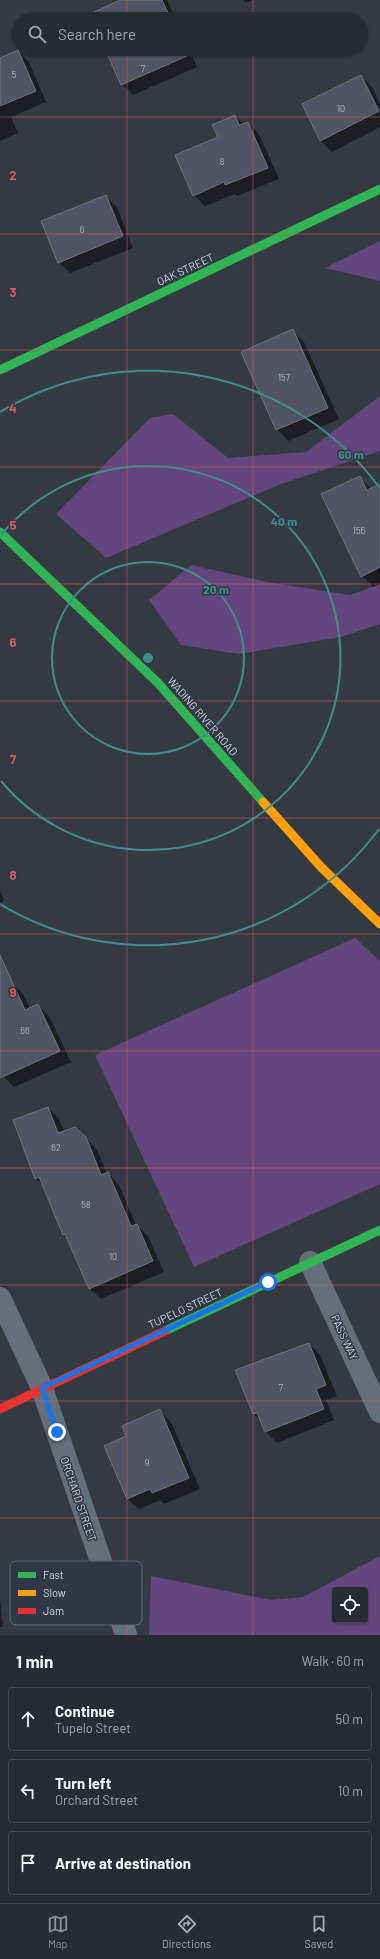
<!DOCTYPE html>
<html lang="en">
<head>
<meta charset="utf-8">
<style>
  :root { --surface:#282b32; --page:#34373e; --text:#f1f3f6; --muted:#a5a7ac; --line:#44474d; --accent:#8c9099 }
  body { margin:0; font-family:Barlow,sans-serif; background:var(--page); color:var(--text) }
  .controls { position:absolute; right:12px; bottom:12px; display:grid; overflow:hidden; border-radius:4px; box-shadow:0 1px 3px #0004 }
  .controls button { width:36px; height:36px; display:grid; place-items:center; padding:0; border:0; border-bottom:1px solid var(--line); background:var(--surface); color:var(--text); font:20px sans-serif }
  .stop { position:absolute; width:12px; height:12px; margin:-9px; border:3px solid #1a73e8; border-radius:50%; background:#fff }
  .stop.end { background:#1a73e8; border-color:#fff; box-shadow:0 1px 4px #0008 }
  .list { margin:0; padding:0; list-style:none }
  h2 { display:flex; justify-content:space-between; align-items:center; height:52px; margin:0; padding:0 16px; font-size:17px }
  h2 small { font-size:13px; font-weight:400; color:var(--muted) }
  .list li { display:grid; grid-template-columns:26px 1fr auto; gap:12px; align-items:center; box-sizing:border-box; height:64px; margin:0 8px 8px; padding:0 8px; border:1px solid var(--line); border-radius:4px }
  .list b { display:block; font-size:15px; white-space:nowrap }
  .list p { margin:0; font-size:13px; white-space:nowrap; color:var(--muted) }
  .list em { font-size:13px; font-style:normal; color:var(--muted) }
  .icon { flex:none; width:22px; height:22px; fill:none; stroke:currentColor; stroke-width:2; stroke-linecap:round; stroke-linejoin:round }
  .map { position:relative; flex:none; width:380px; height:1635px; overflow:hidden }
  .search { position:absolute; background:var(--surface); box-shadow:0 1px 3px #0004; left:12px; right:12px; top:12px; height:44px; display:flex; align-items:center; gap:10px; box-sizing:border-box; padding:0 14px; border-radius:22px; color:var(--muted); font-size:15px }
  .sheet { height:268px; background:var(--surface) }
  nav { display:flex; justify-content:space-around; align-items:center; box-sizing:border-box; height:56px; border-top:1px solid var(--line); background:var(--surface); font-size:11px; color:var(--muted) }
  nav a { display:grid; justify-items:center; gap:2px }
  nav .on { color:var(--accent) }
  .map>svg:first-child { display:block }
</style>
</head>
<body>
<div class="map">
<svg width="380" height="1635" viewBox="0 0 380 1635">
  <rect width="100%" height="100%" fill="#353942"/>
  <g fill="#63467d" fill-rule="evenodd">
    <polygon points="380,241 380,281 325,268"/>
    <polygon points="380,396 380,451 281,484 106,558 56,514 150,418 173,414 228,458 306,452"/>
    <polygon points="191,565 267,582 350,595 380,584 380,624 341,637 239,654 181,645 149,600"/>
    <polygon points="355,938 380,961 380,1184 194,1267 95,1055"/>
    <path d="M380 1556V1635H149L151 1576 271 1600 303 1597ZM335 1590H365V1620H335Z"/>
  </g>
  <g fill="#0007">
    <polygon points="122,0 167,0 176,19 93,19"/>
    <polygon points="243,0 253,0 246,3"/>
    <polygon points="107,49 189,49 197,67 133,95 122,84"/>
    <polygon points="18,51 29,62 46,102 11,117 18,133 0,141 0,59"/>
    <polygon points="361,76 372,87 380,104 380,127 332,152 321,141 304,105"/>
    <polygon points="235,116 244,125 248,123 259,134 279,179 237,196 235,194 205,206 194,195 219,138"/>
    <polygon points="105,196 117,207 133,248 70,273 59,262"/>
    <polygon points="293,331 304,342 339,419 288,441 277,429 243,353"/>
    <polygon points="360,477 371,489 380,485 380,584 373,587 362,576"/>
    <polygon points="0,891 4,901 0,903"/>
    <polygon points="12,983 23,994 30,1009 38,1005 49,1016 71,1062 14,1087 3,1076 0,1069 0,989"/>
    <polygon points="48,1108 59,1119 64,1132 86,1138 97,1150 107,1174 108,1173 119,1185 136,1225 148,1236 164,1272 101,1299 89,1288 68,1239 64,1235 44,1187 36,1178"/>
    <polygon points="309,1344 320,1355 337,1396 326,1400 334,1420 277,1443 266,1432 262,1422 254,1414 236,1371"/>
    <polygon points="160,1411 171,1422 200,1489 164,1504 160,1500 139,1509 127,1498 128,1437"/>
    <polygon points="0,1599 3,1627 0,1627"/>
  </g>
  <g fill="#525364" stroke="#72747b">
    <polygon points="120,0 162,0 171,19 92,19 90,14"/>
    <polygon points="105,49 184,49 187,56 121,85"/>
    <polygon points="18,50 36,91 0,106 0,58"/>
    <polygon points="361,75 379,111 320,141 302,104"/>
    <polygon points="235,115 239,125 248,122 268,168 225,185 224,182 193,196 175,155 218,137 212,125"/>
    <polygon points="106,195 123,236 58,263 41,221"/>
    <polygon points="293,329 328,408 276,430 241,352"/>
    <polygon points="360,476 367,490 380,484 380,567 361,577 321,494"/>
    <polygon points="0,955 25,1010 38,1004 60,1051 0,1078"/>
    <polygon points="48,1107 58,1133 75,1127 86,1137 101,1175 108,1172 131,1226 137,1224 153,1261 89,1289 65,1234 63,1235 39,1177 35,1179 13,1120"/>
    <polygon points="309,1343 326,1385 316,1389 324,1409 265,1432 257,1413 253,1414 235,1370"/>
    <polygon points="160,1409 189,1478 152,1493 150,1489 127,1499 104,1446 126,1436 122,1426"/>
  </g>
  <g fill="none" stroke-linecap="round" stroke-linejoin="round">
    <g stroke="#63707b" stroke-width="22">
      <polyline points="310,1262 380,1412"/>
      <polyline points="0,1298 42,1388 126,1635"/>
    </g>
    <g stroke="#30b455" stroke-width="9">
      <polyline points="0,370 380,189"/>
      <polyline points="0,532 158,683 263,802"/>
      <polyline points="165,1331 380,1230"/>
    </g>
    <polyline stroke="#ff9f0a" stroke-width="9" points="263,802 321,867 380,924"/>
    <polyline stroke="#e5322d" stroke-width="9" points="0,1409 165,1331"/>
  </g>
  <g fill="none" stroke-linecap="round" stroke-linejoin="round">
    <polyline stroke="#1a73e8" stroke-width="5" points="57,1432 42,1388 268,1282"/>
  </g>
  <path fill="none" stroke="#d55d60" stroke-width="1" stroke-opacity="0.55" d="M127 0V19M253 0V19M127 49V1635M253 49V1635M0 117H380M0 234H380M0 350H380M0 467H380M0 584H380M0 701H380M0 818H380M0 934H380M0 1051H380M0 1168H380M0 1285H380M0 1401H380M0 1518H380"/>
  <g fill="none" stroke="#408e8b" stroke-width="2">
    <circle cx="148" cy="658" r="96"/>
    <path d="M1 535A192 192 0 1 1 1 781"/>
    <path d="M379 829A287 287 0 0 1 0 904M0 412A287 287 0 0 1 379 487"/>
  </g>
  <g text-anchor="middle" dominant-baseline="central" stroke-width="3" stroke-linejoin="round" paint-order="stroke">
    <g font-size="9" fill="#b3b7c2">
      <text x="143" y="68">7</text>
      <text x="14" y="74">5</text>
      <text x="341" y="108">10</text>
      <text x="222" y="161">8</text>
      <text x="82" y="229">6</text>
      <text x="284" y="377">157</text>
      <text x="359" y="530">156</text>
      <text x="25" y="1030">66</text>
      <text x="56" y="1147">62</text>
      <text x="86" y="1204">58</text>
      <text x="113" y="1256">10</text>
      <text x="281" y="1387">7</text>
      <text x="147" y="1462">9</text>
    </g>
    <g font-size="11" fill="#d3d8e1" stroke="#303847">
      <text transform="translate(185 269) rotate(-25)">OAK STREET</text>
      <text transform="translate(203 716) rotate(49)">WADING RIVER ROAD</text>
      <text transform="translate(185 1308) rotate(-25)">TUPELO STREET</text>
      <text transform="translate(345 1337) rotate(65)">PASS WAY</text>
      <text transform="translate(79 1499) rotate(71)">ORCHARD STREET</text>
    </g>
  </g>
  <rect x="10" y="1561" width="132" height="64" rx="6" fill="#303847" stroke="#616875" stroke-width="1"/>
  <rect x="18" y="1572" width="18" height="6" fill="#30b455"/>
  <rect x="18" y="1590" width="18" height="6" fill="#ff9f0a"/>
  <rect x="18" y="1608" width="18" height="6" fill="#e5322d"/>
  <g font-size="11" fill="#d3d8e1">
    <text x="43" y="1579">Fast</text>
    <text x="43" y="1597">Slow</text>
    <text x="43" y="1615">Jam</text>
  </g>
  <g font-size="13" text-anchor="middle" font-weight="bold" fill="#d55d60" stroke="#303847" stroke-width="3" stroke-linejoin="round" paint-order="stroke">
    <text x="13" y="180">2</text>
    <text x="13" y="297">3</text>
    <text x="13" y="413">4</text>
    <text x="13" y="530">5</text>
    <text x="13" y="647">6</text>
    <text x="13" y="764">7</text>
    <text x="13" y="880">8</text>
    <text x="13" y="997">9</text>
  </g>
  <circle cx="148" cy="658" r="6" fill="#408e8b" stroke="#303847" stroke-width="2"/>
  <g font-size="12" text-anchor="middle" font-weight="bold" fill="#408e8b" stroke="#303847" stroke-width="3" stroke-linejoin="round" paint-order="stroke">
    <text x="351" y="459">60 m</text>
    <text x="284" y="526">40 m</text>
    <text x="216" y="594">20 m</text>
  </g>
</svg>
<div class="controls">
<button><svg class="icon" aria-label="locate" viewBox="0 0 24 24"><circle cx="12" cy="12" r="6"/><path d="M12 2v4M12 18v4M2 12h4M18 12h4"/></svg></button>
</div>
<div class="stop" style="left:268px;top:1282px"></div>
<div class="stop end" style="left:57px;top:1432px"></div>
<div class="search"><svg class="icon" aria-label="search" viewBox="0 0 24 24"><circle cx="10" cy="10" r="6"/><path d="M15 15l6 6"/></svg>Search here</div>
</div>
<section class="sheet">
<h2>1 min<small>Walk · 60 m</small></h2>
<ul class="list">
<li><svg class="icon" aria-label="ahead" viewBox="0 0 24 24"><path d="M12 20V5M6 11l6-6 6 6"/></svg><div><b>Continue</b><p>Tupelo Street</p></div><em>50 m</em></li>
<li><svg class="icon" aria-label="left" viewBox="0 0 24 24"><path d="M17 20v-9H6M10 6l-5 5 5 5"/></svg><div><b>Turn left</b><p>Orchard Street</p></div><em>10 m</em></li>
<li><svg class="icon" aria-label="arrive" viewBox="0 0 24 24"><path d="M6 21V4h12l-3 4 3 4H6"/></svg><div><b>Arrive at destination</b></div></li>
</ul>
</section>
<nav>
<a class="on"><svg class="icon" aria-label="map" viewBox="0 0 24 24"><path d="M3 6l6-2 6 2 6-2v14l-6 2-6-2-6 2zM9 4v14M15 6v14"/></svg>Map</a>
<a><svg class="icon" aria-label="directions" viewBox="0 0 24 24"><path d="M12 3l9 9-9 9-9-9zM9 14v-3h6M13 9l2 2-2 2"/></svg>Directions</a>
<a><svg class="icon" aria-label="saved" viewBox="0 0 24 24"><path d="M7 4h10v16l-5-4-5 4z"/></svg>Saved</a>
</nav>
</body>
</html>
